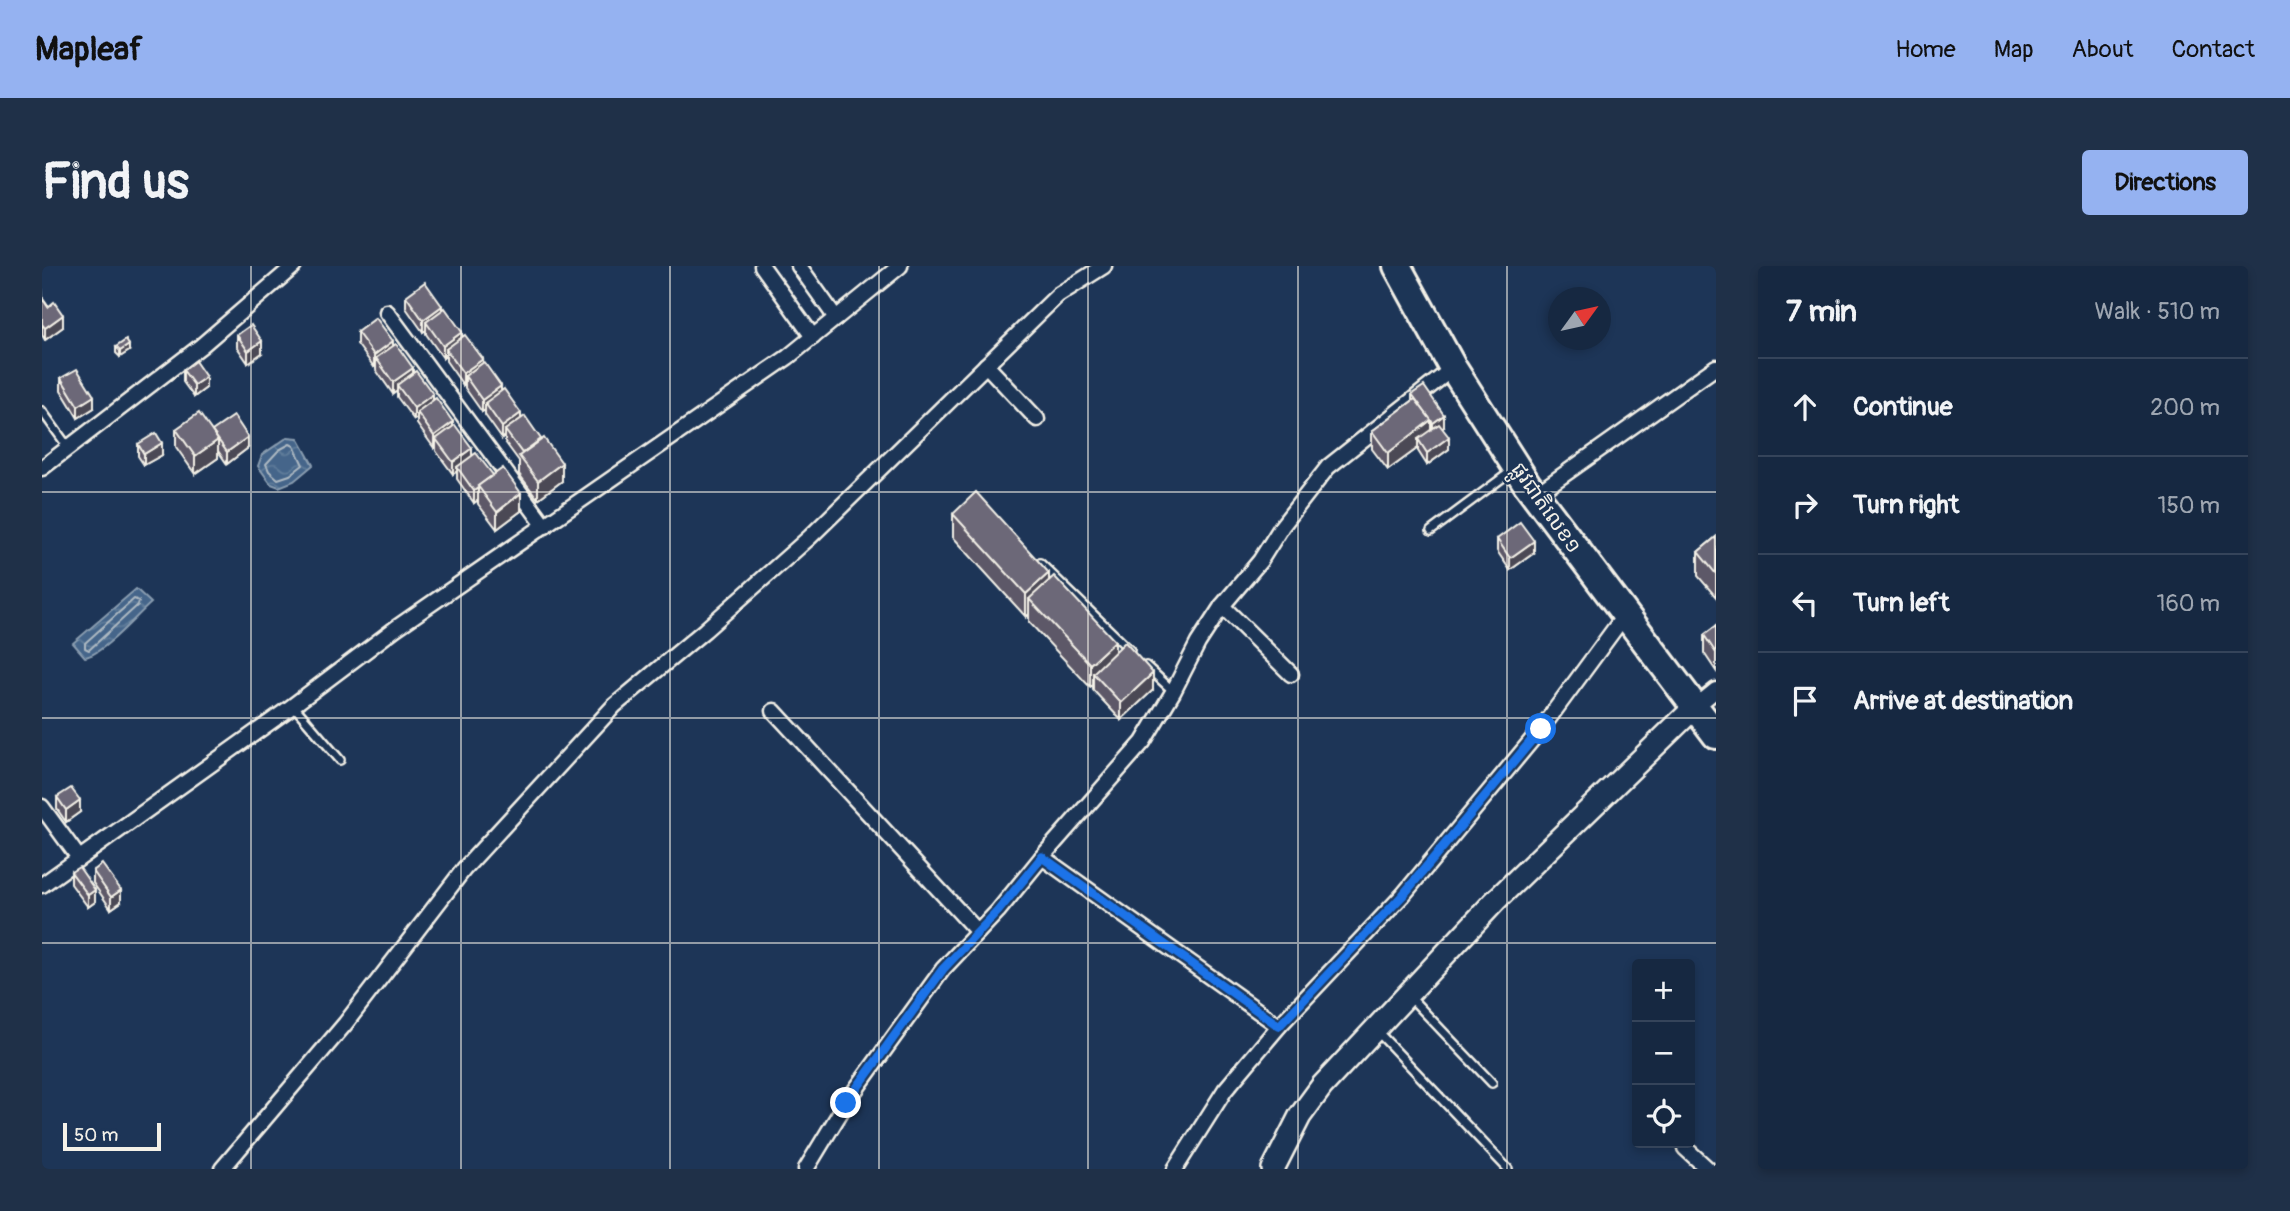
<!DOCTYPE html>
<html lang="en">
<head>
<meta charset="utf-8">
<style>
  :root { --surface:#162841; --page:#1f3048; --text:#f1f3f6; --muted:#9ea6b1; --line:#35445a; --accent:#95b2f1 }
  body { margin:0; font-family:Pangolin,"Noto Sans Khmer",sans-serif; background:var(--page); color:var(--text) }
  .controls { position:absolute; right:21px; bottom:21px; display:grid; overflow:hidden; border-radius:7px; box-shadow:0 4px 10px #0003 }
  .controls button { width:63px; height:63px; display:grid; place-items:center; padding:0; border:0; border-bottom:2px solid var(--line); background:var(--surface); color:var(--text); font:35px sans-serif }
  .compass { position:absolute; left:1506px; top:21px; width:63px; height:63px; border-radius:50%; background:var(--surface); box-shadow:0 4px 10px #0003; rotate:57deg }
  .scale { position:absolute; left:21px; bottom:18px; width:98px; box-sizing:border-box; padding-left:7px; border:4px solid #f4f1e8; border-top:0; font-size:19px; line-height:24px; white-space:nowrap; color:#f4f1e8; -webkit-text-stroke:5px #1d3557; paint-order:stroke }
  .stop { position:absolute; width:21px; height:21px; margin:-16px; border:5px solid #1a73e8; border-radius:50%; background:#fff }
  .stop.end { background:#1a73e8; border-color:#fff; box-shadow:0 2px 7px #0008 }
  .list { margin:0; padding:0; list-style:none }
  h2 { display:flex; justify-content:space-between; align-items:center; height:91px; margin:0; padding:0 28px; font-size:30px }
  h2 small { font-size:23px; font-weight:400; color:var(--muted) }
  .list li { display:grid; grid-template-columns:46px 1fr auto; gap:21px; align-items:center; box-sizing:border-box; height:98px; padding:0 28px; border-top:2px solid var(--line) }
  .list b { display:block; font-size:26px; white-space:nowrap }
  .list em { font-size:23px; font-style:normal; color:var(--muted) }
  .icon { flex:none; width:38px; height:38px; fill:none; stroke:currentColor; stroke-width:2; stroke-linecap:round; stroke-linejoin:round }
  .map { position:relative; flex:none; width:1674px; height:903px; overflow:hidden; border-radius:7px }
  header { display:flex; align-items:center; gap:42px; box-sizing:border-box; height:98px; padding:0 35px; background:var(--accent); color:#111 }
  header strong { font-size:33px }
  nav { display:flex; gap:38px; margin-inline-start:auto; font-size:24px }
  .intro { display:flex; align-items:center; justify-content:space-between; box-sizing:border-box; height:168px; padding:0 42px }
  h1 { margin:0; font-size:49px }
  .button { padding:18px 32px; border-radius:7px; background:var(--accent); color:#111; font-size:24px; font-weight:700 }
  main { display:flex; gap:42px; padding:0 42px }
  aside { flex:1; background:var(--surface); border-radius:7px; box-shadow:0 4px 10px #0003 }
  .map>svg:first-child { display:block }
</style>
</head>
<body>
<header>
<strong>Mapleaf</strong>
<nav><a>Home</a><a>Map</a><a>About</a><a>Contact</a></nav>
</header>
<div class="intro"><h1>Find us</h1><a class="button">Directions</a></div>
<main>
<div class="map">
<svg width="1674" height="903" viewBox="0 0 1674 903">
  <defs>
    <pattern id="water-waves" width="16" height="10" patternUnits="userSpaceOnUse" patternTransform="scale(1.75)"><rect width="16" height="10" fill="#44658a"/><path d="M0 5q4-4 8 0t8 0" fill="none" stroke="#607c9a"/></pattern>
  </defs>
  <rect width="100%" height="100%" fill="#1d3557"/>
  <filter id="ink" filterUnits="userSpaceOnUse"><feTurbulence type="fractalNoise" baseFrequency=".0143" numOctaves="2"/><feDisplacementMap in="SourceGraphic" scale="14" xChannelSelector="R" yChannelSelector="G"/><feConvolveMatrix kernelMatrix="1 2 1 2 8 2 1 2 1" color-interpolation-filters="sRGB"/></filter>
  <g filter="url(#ink)">
    <g fill="url(#water-waves)" stroke="#8a9db0" stroke-width="2">
      <polygon points="246,171 256,172 271,199 252,215 237,221 229,218 216,200 220,189"/>
      <path d="M94 323 109 337C94 350 60 389 43 391L31 377Z"/>
    </g>
    <g fill="none" stroke-linecap="round" stroke-linejoin="round">
      <g stroke="#aeb9c2" stroke-width="2">
        <polygon points="248,178 252,180 261,199 248,209 236,213 227,205 224,198 237,184"/>
        <polygon points="92,333 97,335 96,339 47,384 43,382 43,377"/>
      </g>
      <g stroke="#f4f1e8" stroke-width="12">
        <g id="lane">
          <polyline points="0,145 26,181"/>
          <polyline points="1389,265 1471,204"/>
          <polyline points="998,297 1088,384"/>
          <polyline points="1104,400 1131,425"/>
          <polyline points="251,439 298,494"/>
          <polyline points="1367,730 1450,817"/>
          <polyline points="1334,764 1466,903"/>
        </g>
      </g>
      <g stroke="#f4f1e8" stroke-width="19">
        <g id="street">
          <polyline points="720,0 771,71"/>
          <polyline points="757,0 794,52"/>
          <polyline points="345,46 503,260"/>
          <polyline points="944,99 995,153"/>
          <polyline points="0,202 159,80 252,0"/>
          <polyline points="1493,229 1674,101"/>
          <polyline points="1180,340 1249,408"/>
          <polyline points="1653,441 1674,424"/>
          <polyline points="732,445 936,666"/>
          <polyline points="0,541 37,592"/>
          <polyline points="1000,591 1237,760"/>
          <polyline points="0,619 245,444 354,362 746,91 858,0"/>
          <polyline points="1643,882 1666,903"/>
          <polyline points="180,903 303,758 422,603 572,440 663,364 768,271 1016,29 1062,0"/>
          <polyline points="764,903 804,837 901,703 956,645 1000,591 1101,476 1131,426 1156,377 1180,340 1218,295 1240,260 1286,201 1411,102"/>
          <polyline points="1133,903 1183,824 1237,760 1361,629 1499,463 1582,350"/>
        </g>
      </g>
      <g stroke="#f4f1e8" stroke-width="26">
        <polyline id="secondary" points="1231,903 1258,850 1280,820 1453,635 1653,441"/>
      </g>
      <g stroke="#f4f1e8" stroke-width="32">
        <polyline id="highway" points="1355,0 1411,102 1485,218 1674,469"/>
      </g>
      <use href="#lane" stroke="#1d3557" stroke-width="7"/>
      <use href="#street" stroke="#1d3557" stroke-width="14"/>
      <use href="#secondary" stroke="#1d3557" stroke-width="21"/>
      <use href="#highway" stroke="#1d3557" stroke-width="26"/>
    </g>
    <g fill="#5d5967" stroke="#f4f1e8" stroke-width="2">
      <polygon points="0,21 1,33 21,61 3,74 0,69"/>
      <polygon points="364,30 400,44 420,72 441,97 520,215 496,233 477,208 477,195 463,176 463,170 460,173 443,149 443,144 440,146 423,122 423,117 421,119 404,95 404,89 401,92 384,68 384,64 381,66 364,42"/>
      <polygon points="315,66 351,80 411,160 430,190 451,209 479,245 455,263 436,238 436,234 432,237 415,213 415,205 411,208 394,185 394,180 392,182 375,158 375,152 372,154 355,131 355,125 351,128 334,104 334,100 332,101 315,78"/>
      <polygon points="195,69 220,87 206,97 195,81"/>
      <polygon points="74,81 87,85 78,91 74,87"/>
      <polygon points="141,104 164,122 152,131 141,116"/>
      <polygon points="19,112 52,142 36,152 19,124"/>
      <polygon points="1370,128 1402,161 1400,162 1407,183 1385,199 1376,185 1376,182 1346,204 1330,183 1330,165 1370,135"/>
      <polygon points="134,163 170,166 206,182 185,198 176,185 176,192 153,208 134,181"/>
      <polygon points="96,178 120,189 102,199 96,190"/>
      <polygon points="911,248 1007,314 1073,386 1111,424 1079,454 1051,424 1051,419 1048,421 987,356 987,348 984,351 911,271"/>
      <polygon points="1674,271 1674,331 1656,310 1656,286"/>
      <polygon points="1455,273 1492,287 1468,304 1455,285"/>
      <polygon points="1674,360 1674,405 1662,387 1662,369"/>
      <polygon points="15,531 38,546 24,556 15,543"/>
      <polygon points="51,605 79,636 69,643 51,617"/>
      <polygon points="29,606 53,636 46,641 29,618"/>
    </g>
    <g fill="#4c4854" stroke="#f4f1e8" stroke-width="2">
      <polygon points="400,40 400,51 384,56 384,64 381,66 381,54"/>
      <polygon points="21,49 21,61 3,74 3,62"/>
      <polygon points="420,66 420,78 404,83 404,89 401,92 401,80"/>
      <polygon points="220,75 220,87 206,97 206,85"/>
      <polygon points="351,75 351,87 334,92 334,100 332,101 332,89"/>
      <polygon points="87,79 87,85 78,91 78,85"/>
      <polygon points="441,93 441,104 423,110 423,117 421,119 421,107"/>
      <polygon points="371,102 371,114 355,119 355,125 351,128 351,116"/>
      <polygon points="164,111 164,122 152,131 152,119"/>
      <polygon points="459,120 459,132 443,137 443,144 440,146 440,134"/>
      <polygon points="391,128 391,140 375,146 375,152 372,154 372,142"/>
      <polygon points="52,130 52,142 36,152 36,140"/>
      <polygon points="479,147 479,159 463,164 463,170 460,173 460,161"/>
      <polygon points="1402,149 1402,161 1391,169 1391,157"/>
      <polygon points="1389,154 1389,172 1376,173 1376,182 1346,204 1346,187"/>
      <polygon points="411,156 411,168 394,173 394,180 392,182 392,170"/>
      <polygon points="206,171 206,182 185,198 185,186"/>
      <polygon points="1407,171 1407,183 1385,199 1385,187"/>
      <polygon points="176,174 176,192 153,208 153,190"/>
      <polygon points="120,177 120,189 102,199 102,188"/>
      <polygon points="430,182 430,194 415,201 415,205 411,208 411,196"/>
      <polygon points="520,197 520,215 496,233 496,215"/>
      <polygon points="436,222 436,234 432,237 432,225"/>
      <polygon points="479,227 479,245 455,263 455,246"/>
      <polygon points="1492,275 1492,287 1468,304 1468,292"/>
      <polygon points="1007,307 1007,330 987,333 987,348 984,351 984,328"/>
      <polygon points="1073,375 1073,399 1051,407 1051,419 1048,421 1048,398"/>
      <polygon points="1111,407 1111,424 1079,454 1079,437"/>
      <polygon points="38,534 38,546 24,556 24,544"/>
      <polygon points="53,624 53,636 46,641 46,629"/>
      <polygon points="79,624 79,636 69,643 69,631"/>
    </g>
    <g fill="#6c6778" stroke="#f4f1e8" stroke-width="2">
      <polygon points="383,16 400,40 381,54 364,30"/>
      <polygon points="0,32 6,41 12,36 21,49 3,62 0,58"/>
      <polygon points="403,42 420,66 401,80 384,56"/>
      <polygon points="334,52 351,75 332,89 315,66"/>
      <polygon points="209,59 220,75 206,85 195,69"/>
      <polygon points="423,69 441,93 421,107 404,83"/>
      <polygon points="84,74 87,79 78,85 74,81"/>
      <polygon points="354,78 371,102 351,116 334,92"/>
      <polygon points="153,95 164,111 152,119 141,104"/>
      <polygon points="442,96 459,120 440,134 423,110"/>
      <polygon points="35,103 52,130 36,140 19,112"/>
      <polygon points="374,105 391,128 372,142 355,119"/>
      <polygon points="1382,120 1402,149 1391,157 1370,128"/>
      <polygon points="462,123 479,147 460,161 443,137"/>
      <polygon points="394,132 411,156 392,170 375,146"/>
      <polygon points="1373,133 1389,154 1346,187 1330,165"/>
      <polygon points="157,147 176,174 153,190 134,163"/>
      <polygon points="192,150 206,171 185,186 170,165"/>
      <polygon points="483,150 499,173 480,187 463,164"/>
      <polygon points="1397,158 1407,171 1385,187 1376,173"/>
      <polygon points="413,159 430,182 411,196 394,173"/>
      <polygon points="114,167 120,177 102,188 96,178"/>
      <polygon points="502,172 520,197 496,215 477,190"/>
      <polygon points="434,187 451,209 436,220 437,221 432,225 415,201"/>
      <polygon points="461,202 479,227 455,246 436,220"/>
      <polygon points="934,226 1007,307 984,328 911,248"/>
      <polygon points="1478,256 1492,275 1468,292 1455,273"/>
      <polygon points="1674,271 1674,308 1656,286"/>
      <polygon points="1012,310 1073,375 1048,398 987,333"/>
      <polygon points="1674,360 1674,387 1662,369"/>
      <polygon points="1083,376 1111,407 1079,437 1051,407"/>
      <polygon points="29,522 38,534 24,544 15,531"/>
      <polygon points="60,598 79,624 69,631 51,605"/>
      <polygon points="37,601 53,624 46,629 29,606"/>
    </g>
  </g>
  <g fill="none" stroke-linecap="round" stroke-linejoin="round" filter="url(#ink)">
    <polyline stroke="#1a73e8" stroke-width="9" points="804,837 901,703 956,645 1000,591 1237,760 1361,629 1499,463"/>
  </g>
  <path fill="none" stroke="#f4f1e8" stroke-width="2" stroke-opacity="0.55" d="M209 0V903M419 0V903M628 0V903M837 0V903M1046 0V903M1256 0V903M1465 0V903M0 226H1674M0 452H1674M0 677H1674"/>
  <g text-anchor="middle" dominant-baseline="central" stroke-width="5" stroke-linejoin="round" paint-order="stroke">
    <g font-size="21" fill="#f4f1e8" stroke="#1d3557">
      <text transform="translate(1504 242) rotate(55)">ផ្លូវជាតិលេខ១</text>
    </g>
  </g>
</svg>
<div class="controls">
<button>+</button>
<button>−</button>
<button><svg class="icon" aria-label="locate" viewBox="0 0 24 24"><circle cx="12" cy="12" r="6"/><path d="M12 2v4M12 18v4M2 12h4M18 12h4"/></svg></button>
</div>
<svg class="compass" viewBox="-18 -18 36 36"><path d="M0-13l5 13h-10z" fill="#e53935"/><path d="M0 13l5-13h-10z" fill="#9ea6b1"/></svg>
<div class="scale">50 m</div>
<div class="stop" style="left:1499px;top:463px"></div>
<div class="stop end" style="left:804px;top:837px"></div>
</div>
<aside>
<h2>7 min<small>Walk · 510 m</small></h2>
<ul class="list">
<li><svg class="icon" aria-label="ahead" viewBox="0 0 24 24"><path d="M12 20V5M6 11l6-6 6 6"/></svg><div><b>Continue</b></div><em>200 m</em></li>
<li><svg class="icon" aria-label="right" viewBox="0 0 24 24"><path d="M7 20v-9h11M14 6l5 5-5 5"/></svg><div><b>Turn right</b></div><em>150 m</em></li>
<li><svg class="icon" aria-label="left" viewBox="0 0 24 24"><path d="M17 20v-9H6M10 6l-5 5 5 5"/></svg><div><b>Turn left</b></div><em>160 m</em></li>
<li><svg class="icon" aria-label="arrive" viewBox="0 0 24 24"><path d="M6 21V4h12l-3 4 3 4H6"/></svg><div><b>Arrive at destination</b></div></li>
</ul>
</aside>
</main>
</body>
</html>
